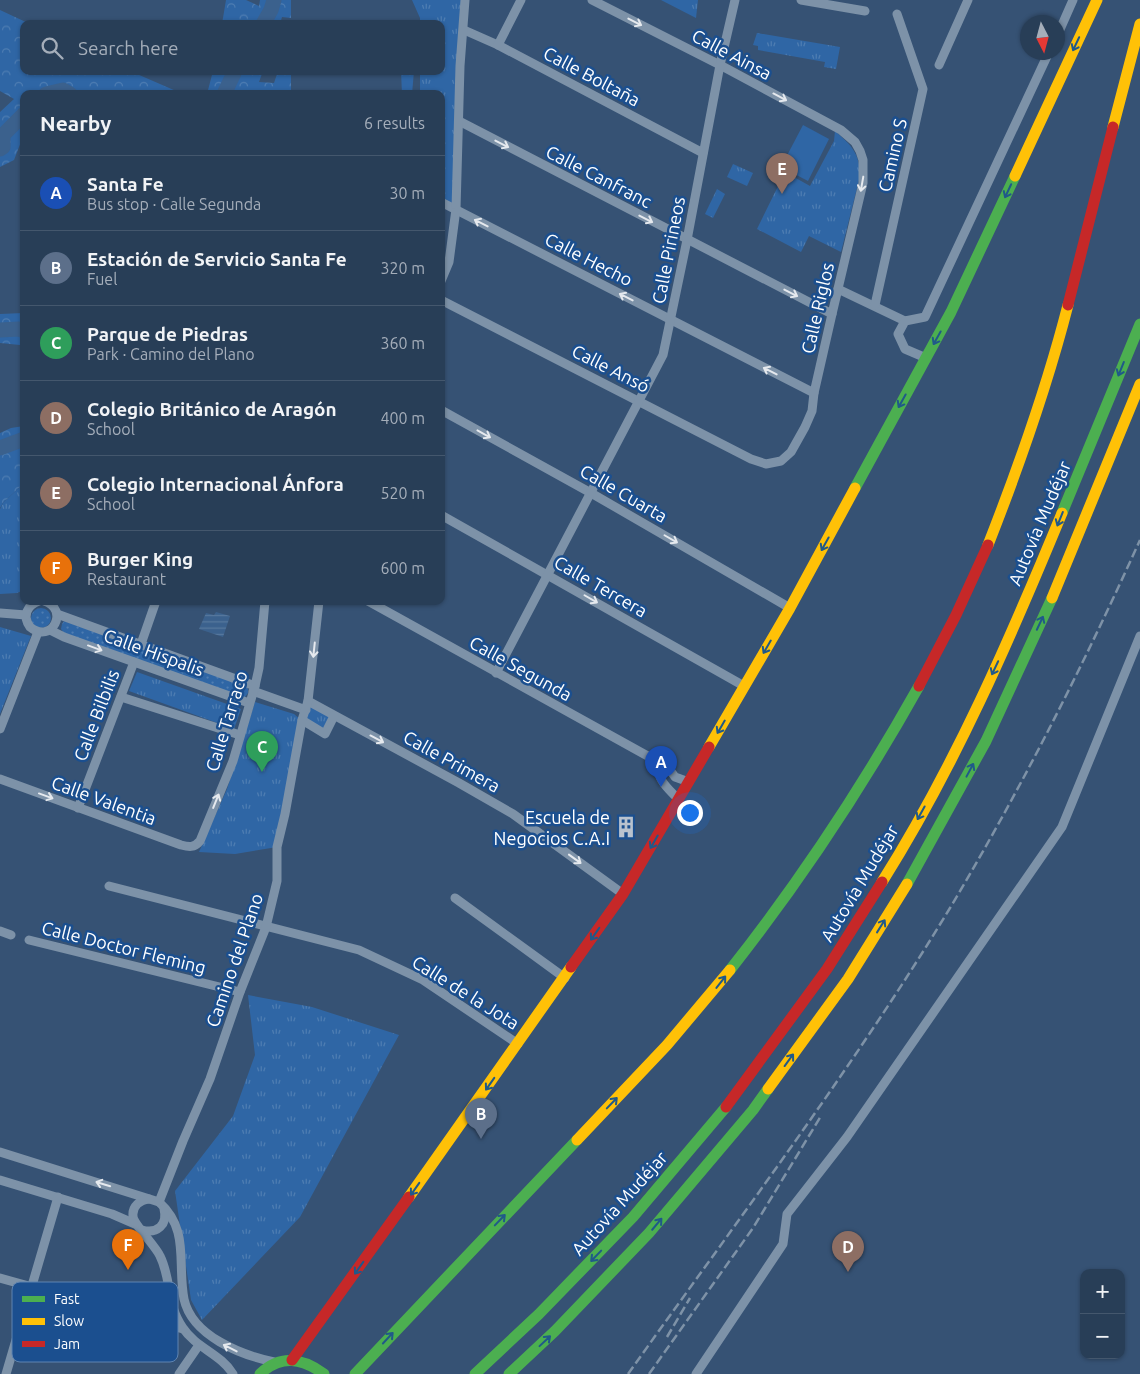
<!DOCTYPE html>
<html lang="en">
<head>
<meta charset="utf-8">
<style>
  :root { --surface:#283e57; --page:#30455d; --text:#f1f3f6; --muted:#a5aeba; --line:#44576d; --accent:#b9c2ce }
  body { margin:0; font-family:Ubuntu,sans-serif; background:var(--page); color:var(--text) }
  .controls { position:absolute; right:15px; bottom:15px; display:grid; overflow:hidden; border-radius:10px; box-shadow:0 1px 4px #0004 }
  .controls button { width:45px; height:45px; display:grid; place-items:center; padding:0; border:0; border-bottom:1px solid var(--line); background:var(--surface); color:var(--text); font:25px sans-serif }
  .compass { position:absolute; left:1020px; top:15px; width:45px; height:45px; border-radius:50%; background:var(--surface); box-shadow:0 1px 4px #0004; rotate:174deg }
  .you { position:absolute; left:689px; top:812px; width:18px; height:18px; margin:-12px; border:4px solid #fff; border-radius:50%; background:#1a73e8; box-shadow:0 0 0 8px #1a73e833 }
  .badge { display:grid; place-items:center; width:32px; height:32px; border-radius:50%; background:var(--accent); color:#fff; font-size:16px; font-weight:700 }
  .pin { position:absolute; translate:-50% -41px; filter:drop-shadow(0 1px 2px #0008) }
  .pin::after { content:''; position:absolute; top:26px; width:18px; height:15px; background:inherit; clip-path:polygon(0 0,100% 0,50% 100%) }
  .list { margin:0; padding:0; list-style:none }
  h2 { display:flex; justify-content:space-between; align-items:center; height:65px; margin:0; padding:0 20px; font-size:21px }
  h2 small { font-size:16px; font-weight:400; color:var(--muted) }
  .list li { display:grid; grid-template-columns:32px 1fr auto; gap:15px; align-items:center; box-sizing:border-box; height:75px; padding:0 20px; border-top:1px solid var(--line) }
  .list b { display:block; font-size:19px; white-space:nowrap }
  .list p { margin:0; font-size:16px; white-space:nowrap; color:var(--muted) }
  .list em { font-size:16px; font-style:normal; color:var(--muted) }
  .icon { flex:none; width:28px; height:28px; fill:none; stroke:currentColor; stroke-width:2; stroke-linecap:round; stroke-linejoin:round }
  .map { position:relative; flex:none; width:1140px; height:1374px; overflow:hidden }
  .search { position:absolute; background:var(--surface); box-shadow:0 1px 4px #0004; left:20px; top:20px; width:425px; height:55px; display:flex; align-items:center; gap:12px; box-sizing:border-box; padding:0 18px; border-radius:10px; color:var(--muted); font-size:19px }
  .panel { position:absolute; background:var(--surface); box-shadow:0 1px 4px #0004; left:20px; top:90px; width:425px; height:515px; border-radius:10px }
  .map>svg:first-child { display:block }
</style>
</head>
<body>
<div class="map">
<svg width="1140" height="1374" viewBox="0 0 1140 1374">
  <defs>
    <pattern id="grass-tufts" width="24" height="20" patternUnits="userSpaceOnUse" patternTransform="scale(1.25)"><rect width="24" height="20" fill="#2f66a5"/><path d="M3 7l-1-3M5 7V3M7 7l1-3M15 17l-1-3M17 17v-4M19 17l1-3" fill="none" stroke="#4e7db2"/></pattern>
    <pattern id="forest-crowns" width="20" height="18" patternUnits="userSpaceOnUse" patternTransform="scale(1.25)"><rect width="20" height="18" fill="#2f66a5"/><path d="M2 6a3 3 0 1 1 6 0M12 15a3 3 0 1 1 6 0" fill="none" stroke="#4e7db2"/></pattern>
    <pattern id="garden-dots" width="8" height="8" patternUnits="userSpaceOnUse" patternTransform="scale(1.25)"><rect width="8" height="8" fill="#2f66a5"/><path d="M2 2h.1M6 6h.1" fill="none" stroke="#4e7db2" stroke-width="1.8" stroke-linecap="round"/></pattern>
    <pattern id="water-rules" width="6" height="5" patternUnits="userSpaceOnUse" patternTransform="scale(1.25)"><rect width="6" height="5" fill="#3b618d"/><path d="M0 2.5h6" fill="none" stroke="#58799e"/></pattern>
  </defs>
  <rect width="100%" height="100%" fill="#365274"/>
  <g fill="url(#grass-tufts)">
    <polygon points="412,0 465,0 456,209 441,202 441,94 420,94 420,71 441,71 441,24 420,24 420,18"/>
    <polygon points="661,0 698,0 696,18"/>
    <polygon points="757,33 840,47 836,69 824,67 825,62 758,50 758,46 753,45"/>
    <path d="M835 131C851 145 860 153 860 176L841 252 809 236 801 252 757 229 785 172 810 186 834 141Z"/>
    <polygon points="733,164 753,173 747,186 727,177"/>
    <polygon points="717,189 725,194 713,218 705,214"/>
    <polygon points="24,483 24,590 17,593 0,594 0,509 3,503"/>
    <polygon points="0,627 31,636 0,714"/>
    <polygon points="137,672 241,709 234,729 129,691"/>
    <polygon points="255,702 294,714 301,720 277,847 235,854 199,852 227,789"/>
    <polygon points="310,705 334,716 325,733 304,719"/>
    <polygon points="248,995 312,1007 399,1035 300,1217 202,1320 191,1300 175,1191 233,1116 255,1055"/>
  </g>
  <g fill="url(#forest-crowns)">
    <polygon points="226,0 246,0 259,6 260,0 291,0 291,18 282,17 280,24 222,24"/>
    <polygon points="0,10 30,24 24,24 24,71 130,71 183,94 24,94 24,134 14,160 0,167 0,112 14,99 0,91"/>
    <polygon points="213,71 263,71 259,82 274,83 278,71 291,71 291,94 207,94"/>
    <polygon points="401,71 414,71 412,94 402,94"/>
    <polygon points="24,313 24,348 20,345 0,343 0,314"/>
    <polygon points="24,426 24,483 3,503 0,508 0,433 11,428"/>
  </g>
  <g fill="url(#garden-dots)">
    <circle cx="41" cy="618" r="10"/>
    <polygon points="64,621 245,685 248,689 248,693 245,697 240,698 64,633 61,629 62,624"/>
  </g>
  <polygon fill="#2f66a5" points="803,125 829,139 808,181 781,167"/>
  <polygon fill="url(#water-rules)" points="216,612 230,616 223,637 199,629 206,613 214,615"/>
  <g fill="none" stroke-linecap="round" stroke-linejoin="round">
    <g stroke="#3b618d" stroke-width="15">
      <polyline points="263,24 271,10 274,0"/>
      <polyline points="46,94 63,90 70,94"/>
      <polyline points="224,94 235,71"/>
      <polyline points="0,149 3,147 3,135 24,114"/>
      <polyline points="0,330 19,329 24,331"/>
      <polyline points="0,448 24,439"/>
    </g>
    <g stroke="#7d92a8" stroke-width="9">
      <polyline points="801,0 865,11"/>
      <polyline points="464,30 498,45 703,153"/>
      <polyline points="1058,34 1073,0"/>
      <polyline points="498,45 521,0"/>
      <polyline points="939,65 968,0"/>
      <polyline points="459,121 832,314"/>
      <polyline points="441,202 814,393"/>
      <polyline points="441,281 449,262 456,209 460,66 465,0"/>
      <polyline points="838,289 905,321"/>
      <polyline points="441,300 751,459 766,464 781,461 791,452 805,427 812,411 814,393 832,314 863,183 863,160 860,151 855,142 841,130 720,65 592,0"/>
      <polyline points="875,305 923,89 897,14"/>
      <polyline points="926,358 905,349 898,334 905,321 925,317 1049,52"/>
      <polyline points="441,410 591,493 790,608"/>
      <polyline points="441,515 744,686"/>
      <path d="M39 601C27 605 22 616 30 627 52 645 70 609 44 601"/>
      <polyline points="368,601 644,754 668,767 675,777 689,782"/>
      <polyline points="0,613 26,615"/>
      <polyline points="57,614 255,686"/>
      <polyline points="50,630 64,637 249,703"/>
      <polyline points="141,644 156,601"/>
      <polyline points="496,673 663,355 687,240 720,65 735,0"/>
      <polyline points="253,691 306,710"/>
      <polyline points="121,697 240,735"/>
      <polyline points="308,701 459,783 513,814 623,894"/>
      <polyline points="302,720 325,734 334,716"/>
      <polyline points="0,729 38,632"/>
      <path d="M658 762C657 781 667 787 679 800"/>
      <path d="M0 779 181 845C189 847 194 848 200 841L233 761 255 686 259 668 265 601"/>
      <polyline points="78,808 134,662"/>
      <polyline points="109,886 359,950 423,980 518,1044"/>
      <polyline points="455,898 565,978"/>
      <polyline points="0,931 11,935"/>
      <polyline points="29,940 240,992"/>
      <path d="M0 1152 159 1202C190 1230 177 1263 184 1299 192 1336 241 1355 274 1362"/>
      <polyline points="0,1180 112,1214 135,1224"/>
      <path d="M149 1199C140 1200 132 1206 133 1216 133 1224 155 1245 160 1256 172 1280 166 1304 183 1328 196 1348 221 1354 233 1374"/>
      <polyline points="159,1202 183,1141 210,1079 240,992 266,927 277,881 277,847 285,814 302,720 308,701 319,601"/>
      <path d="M142 1230C157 1234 168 1225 164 1209"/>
      <polyline points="0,1278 183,1329"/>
      <polyline points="6,1374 58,1197"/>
      <polyline points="179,1374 199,1345"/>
      <polyline points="696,1374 783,1244 787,1214 847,1137 1062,827 1140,636"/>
    </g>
    <g stroke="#4caf50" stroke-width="11">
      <polyline points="855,488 951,312 1015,176"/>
      <polyline points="1062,513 1140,324"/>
      <polyline points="907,884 986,741 1052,598"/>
      <path d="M730 970C801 880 863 786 919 686"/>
      <path d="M260 1374C281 1354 302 1358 324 1374"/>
      <polyline points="355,1374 577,1140"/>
      <polyline points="475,1374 539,1314 633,1217 726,1107"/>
      <polyline points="509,1374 555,1331 649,1233 753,1110 768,1089"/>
    </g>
    <g stroke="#ffc107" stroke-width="11">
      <polyline points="1113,127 1140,24"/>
      <polyline points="1015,176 1097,0"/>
      <path d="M988 545C1019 466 1047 387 1068 305"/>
      <polyline points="1052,598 1140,384"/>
      <polyline points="709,747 790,608 855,488"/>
      <path d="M882 882C955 766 1010 639 1062 513"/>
      <polyline points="768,1089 848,979 907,884"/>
      <polyline points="577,1140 667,1045 730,970"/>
      <polyline points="409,1197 571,967"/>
    </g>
    <g stroke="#c62828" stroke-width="11">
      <polyline points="1068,305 1113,127"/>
      <polyline points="919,686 956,615 988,545"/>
      <polyline points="571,967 623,894 709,747"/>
      <polyline points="726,1107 827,969 882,882"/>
      <polyline points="292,1360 409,1197"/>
    </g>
    <g stroke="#7e92a7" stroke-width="2.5" stroke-dasharray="9 4" stroke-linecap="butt">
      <polyline points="667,1337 690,1298"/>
      <path d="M628 1374C737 1221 853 1068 950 908 1021 789 1083 666 1140 540"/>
      <polyline points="649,1374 753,1228 821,1116"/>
    </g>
  </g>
  <defs><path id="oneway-shaft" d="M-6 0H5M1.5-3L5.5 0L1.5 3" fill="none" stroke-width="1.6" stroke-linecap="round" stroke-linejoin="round" transform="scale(1.25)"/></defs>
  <g stroke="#e5e9ee">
    <use href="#oneway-shaft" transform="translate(635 22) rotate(27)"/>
    <use href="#oneway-shaft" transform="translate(780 97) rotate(28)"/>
    <use href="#oneway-shaft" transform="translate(502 144) rotate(27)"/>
    <use href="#oneway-shaft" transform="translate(862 184) rotate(100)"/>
    <use href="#oneway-shaft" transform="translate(646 219) rotate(27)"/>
    <use href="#oneway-shaft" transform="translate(481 223) rotate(-153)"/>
    <use href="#oneway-shaft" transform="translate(791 293) rotate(27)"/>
    <use href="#oneway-shaft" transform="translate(626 297) rotate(-153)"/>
    <use href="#oneway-shaft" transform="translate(770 371) rotate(-153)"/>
    <use href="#oneway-shaft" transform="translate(484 434) rotate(29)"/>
    <use href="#oneway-shaft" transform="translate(671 539) rotate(30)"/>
    <use href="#oneway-shaft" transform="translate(591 599) rotate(30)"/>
    <use href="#oneway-shaft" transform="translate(95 648) rotate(20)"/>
    <use href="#oneway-shaft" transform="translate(314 650) rotate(96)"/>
    <use href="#oneway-shaft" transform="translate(377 739) rotate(28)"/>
    <use href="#oneway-shaft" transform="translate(46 796) rotate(20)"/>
    <use href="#oneway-shaft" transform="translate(216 801) rotate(-68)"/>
    <use href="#oneway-shaft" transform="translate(575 859) rotate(36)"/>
    <use href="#oneway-shaft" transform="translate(103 1184) rotate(-163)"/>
    <use href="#oneway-shaft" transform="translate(230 1348) rotate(-153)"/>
  </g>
  <g stroke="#205989">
    <use href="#oneway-shaft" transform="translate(1076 44) rotate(115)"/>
    <use href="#oneway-shaft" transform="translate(1008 191) rotate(115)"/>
    <use href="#oneway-shaft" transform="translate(937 338) rotate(119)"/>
    <use href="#oneway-shaft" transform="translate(1121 369) rotate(112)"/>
    <use href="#oneway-shaft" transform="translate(902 401) rotate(119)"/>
    <use href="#oneway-shaft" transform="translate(1060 519) rotate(112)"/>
    <use href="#oneway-shaft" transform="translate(825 544) rotate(119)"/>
    <use href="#oneway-shaft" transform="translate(1040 623) rotate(-65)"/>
    <use href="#oneway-shaft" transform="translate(767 647) rotate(120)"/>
    <use href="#oneway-shaft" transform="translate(995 668) rotate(115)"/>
    <use href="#oneway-shaft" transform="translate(721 727) rotate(120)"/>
    <use href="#oneway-shaft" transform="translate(970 770) rotate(-62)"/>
    <use href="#oneway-shaft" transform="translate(921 813) rotate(119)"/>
    <use href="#oneway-shaft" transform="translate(654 842) rotate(120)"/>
    <use href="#oneway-shaft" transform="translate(881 926) rotate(-58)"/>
    <use href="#oneway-shaft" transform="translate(595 934) rotate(125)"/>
    <use href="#oneway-shaft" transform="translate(721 982) rotate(-52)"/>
    <use href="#oneway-shaft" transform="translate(789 1060) rotate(-54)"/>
    <use href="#oneway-shaft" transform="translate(490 1084) rotate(125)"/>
    <use href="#oneway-shaft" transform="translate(612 1103) rotate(-46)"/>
    <use href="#oneway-shaft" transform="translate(415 1189) rotate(125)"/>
    <use href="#oneway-shaft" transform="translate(500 1220) rotate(-46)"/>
    <use href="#oneway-shaft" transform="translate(657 1224) rotate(-50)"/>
    <use href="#oneway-shaft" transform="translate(596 1256) rotate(134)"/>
    <use href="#oneway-shaft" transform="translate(359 1268) rotate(125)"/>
    <use href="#oneway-shaft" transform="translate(388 1338) rotate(-47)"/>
    <use href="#oneway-shaft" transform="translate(545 1341) rotate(-43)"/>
  </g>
  <defs>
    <g id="building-bare" transform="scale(1.725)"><path d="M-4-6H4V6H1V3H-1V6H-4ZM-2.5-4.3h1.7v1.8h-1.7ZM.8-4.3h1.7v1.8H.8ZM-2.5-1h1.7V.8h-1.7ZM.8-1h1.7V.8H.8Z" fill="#b9c2ce" stroke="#1b4f8f" stroke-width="2.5" paint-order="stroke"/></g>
  </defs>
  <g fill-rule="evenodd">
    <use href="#building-bare" x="626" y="827"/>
  </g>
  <g text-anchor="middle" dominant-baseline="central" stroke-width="5" stroke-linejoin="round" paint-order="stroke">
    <g font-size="18" fill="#fff" stroke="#1b4f8f">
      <text transform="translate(732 54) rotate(28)">Calle Ainsa</text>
      <text transform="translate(592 76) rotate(28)">Calle Boltaña</text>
      <text transform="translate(892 155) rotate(-77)">Camino S</text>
      <text transform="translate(599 176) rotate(27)">Calle Canfranc</text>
      <text transform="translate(668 250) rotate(-79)">Calle Pirineos</text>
      <text transform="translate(589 259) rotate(27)">Calle Hecho</text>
      <text transform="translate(817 308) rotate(-77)">Calle Riglos</text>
      <text transform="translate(611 368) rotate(27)">Calle Ansó</text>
      <text transform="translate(624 493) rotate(30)">Calle Cuarta</text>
      <text transform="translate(1039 523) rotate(-67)">Autovía Mudéjar</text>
      <text transform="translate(601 586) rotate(30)">Calle Tercera</text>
      <text transform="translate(154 652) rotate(20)">Calle Hispalis</text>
      <text transform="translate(521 668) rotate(29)">Calle Segunda</text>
      <text transform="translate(96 715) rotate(-69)">Calle Bilbilis</text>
      <text transform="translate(226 721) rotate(-73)">Calle Tarraco</text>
      <text transform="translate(452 761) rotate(29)">Calle Primera</text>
      <text transform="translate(104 800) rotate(20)">Calle Valentia</text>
      <text transform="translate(859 883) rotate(-59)">Autovía Mudéjar</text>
      <text transform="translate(124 947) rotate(14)">Calle Doctor Fleming</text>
      <text transform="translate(234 960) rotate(-71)">Camino del Plano</text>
      <text transform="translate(466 992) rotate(32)">Calle de la Jota</text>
      <text transform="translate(619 1203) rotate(-48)">Autovía Mudéjar</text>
    </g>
    <g font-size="18" fill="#fff" stroke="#1b4f8f" text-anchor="end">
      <text x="610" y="817">Escuela de<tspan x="610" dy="21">Negocios C.A.I</tspan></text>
    </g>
  </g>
  <rect x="12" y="1282" width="166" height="80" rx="8" fill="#1b4f8f" stroke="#5f84b1" stroke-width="1"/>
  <rect x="22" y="1296" width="23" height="6" fill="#4caf50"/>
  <rect x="22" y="1318" width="23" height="7" fill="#ffc107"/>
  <rect x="22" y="1341" width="23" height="6" fill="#c62828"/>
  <g font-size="14" fill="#fff">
    <text x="54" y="1304">Fast</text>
    <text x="54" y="1326">Slow</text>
    <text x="54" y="1349">Jam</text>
  </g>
</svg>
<div class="controls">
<button>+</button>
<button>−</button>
</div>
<svg class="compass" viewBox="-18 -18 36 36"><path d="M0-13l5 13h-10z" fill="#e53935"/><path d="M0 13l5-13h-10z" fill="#a5aeba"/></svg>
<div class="you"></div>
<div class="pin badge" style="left:661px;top:787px;background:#1a4fb4">A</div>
<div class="pin badge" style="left:481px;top:1139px;background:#5c6f8a">B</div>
<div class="pin badge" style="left:262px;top:772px;background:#2e9e5b">C</div>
<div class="pin badge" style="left:848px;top:1272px;background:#8d6e63">D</div>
<div class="pin badge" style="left:782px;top:194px;background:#8d6e63">E</div>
<div class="pin badge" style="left:128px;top:1270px;background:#e8710a">F</div>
<div class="search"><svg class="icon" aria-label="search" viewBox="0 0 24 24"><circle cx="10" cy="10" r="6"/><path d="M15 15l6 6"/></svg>Search here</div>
<section class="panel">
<h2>Nearby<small>6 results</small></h2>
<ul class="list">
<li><span class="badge" style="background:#1a4fb4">A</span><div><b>Santa Fe</b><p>Bus stop · Calle Segunda</p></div><em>30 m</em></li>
<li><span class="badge" style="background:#5c6f8a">B</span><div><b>Estación de Servicio Santa Fe</b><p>Fuel</p></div><em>320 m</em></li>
<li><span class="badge" style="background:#2e9e5b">C</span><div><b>Parque de Piedras</b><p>Park · Camino del Plano</p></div><em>360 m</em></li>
<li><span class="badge" style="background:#8d6e63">D</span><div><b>Colegio Británico de Aragón</b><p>School</p></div><em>400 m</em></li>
<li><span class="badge" style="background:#8d6e63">E</span><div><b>Colegio Internacional Ánfora</b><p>School</p></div><em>520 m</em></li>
<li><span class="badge" style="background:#e8710a">F</span><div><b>Burger King</b><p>Restaurant</p></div><em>600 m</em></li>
</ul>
</section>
</div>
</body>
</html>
